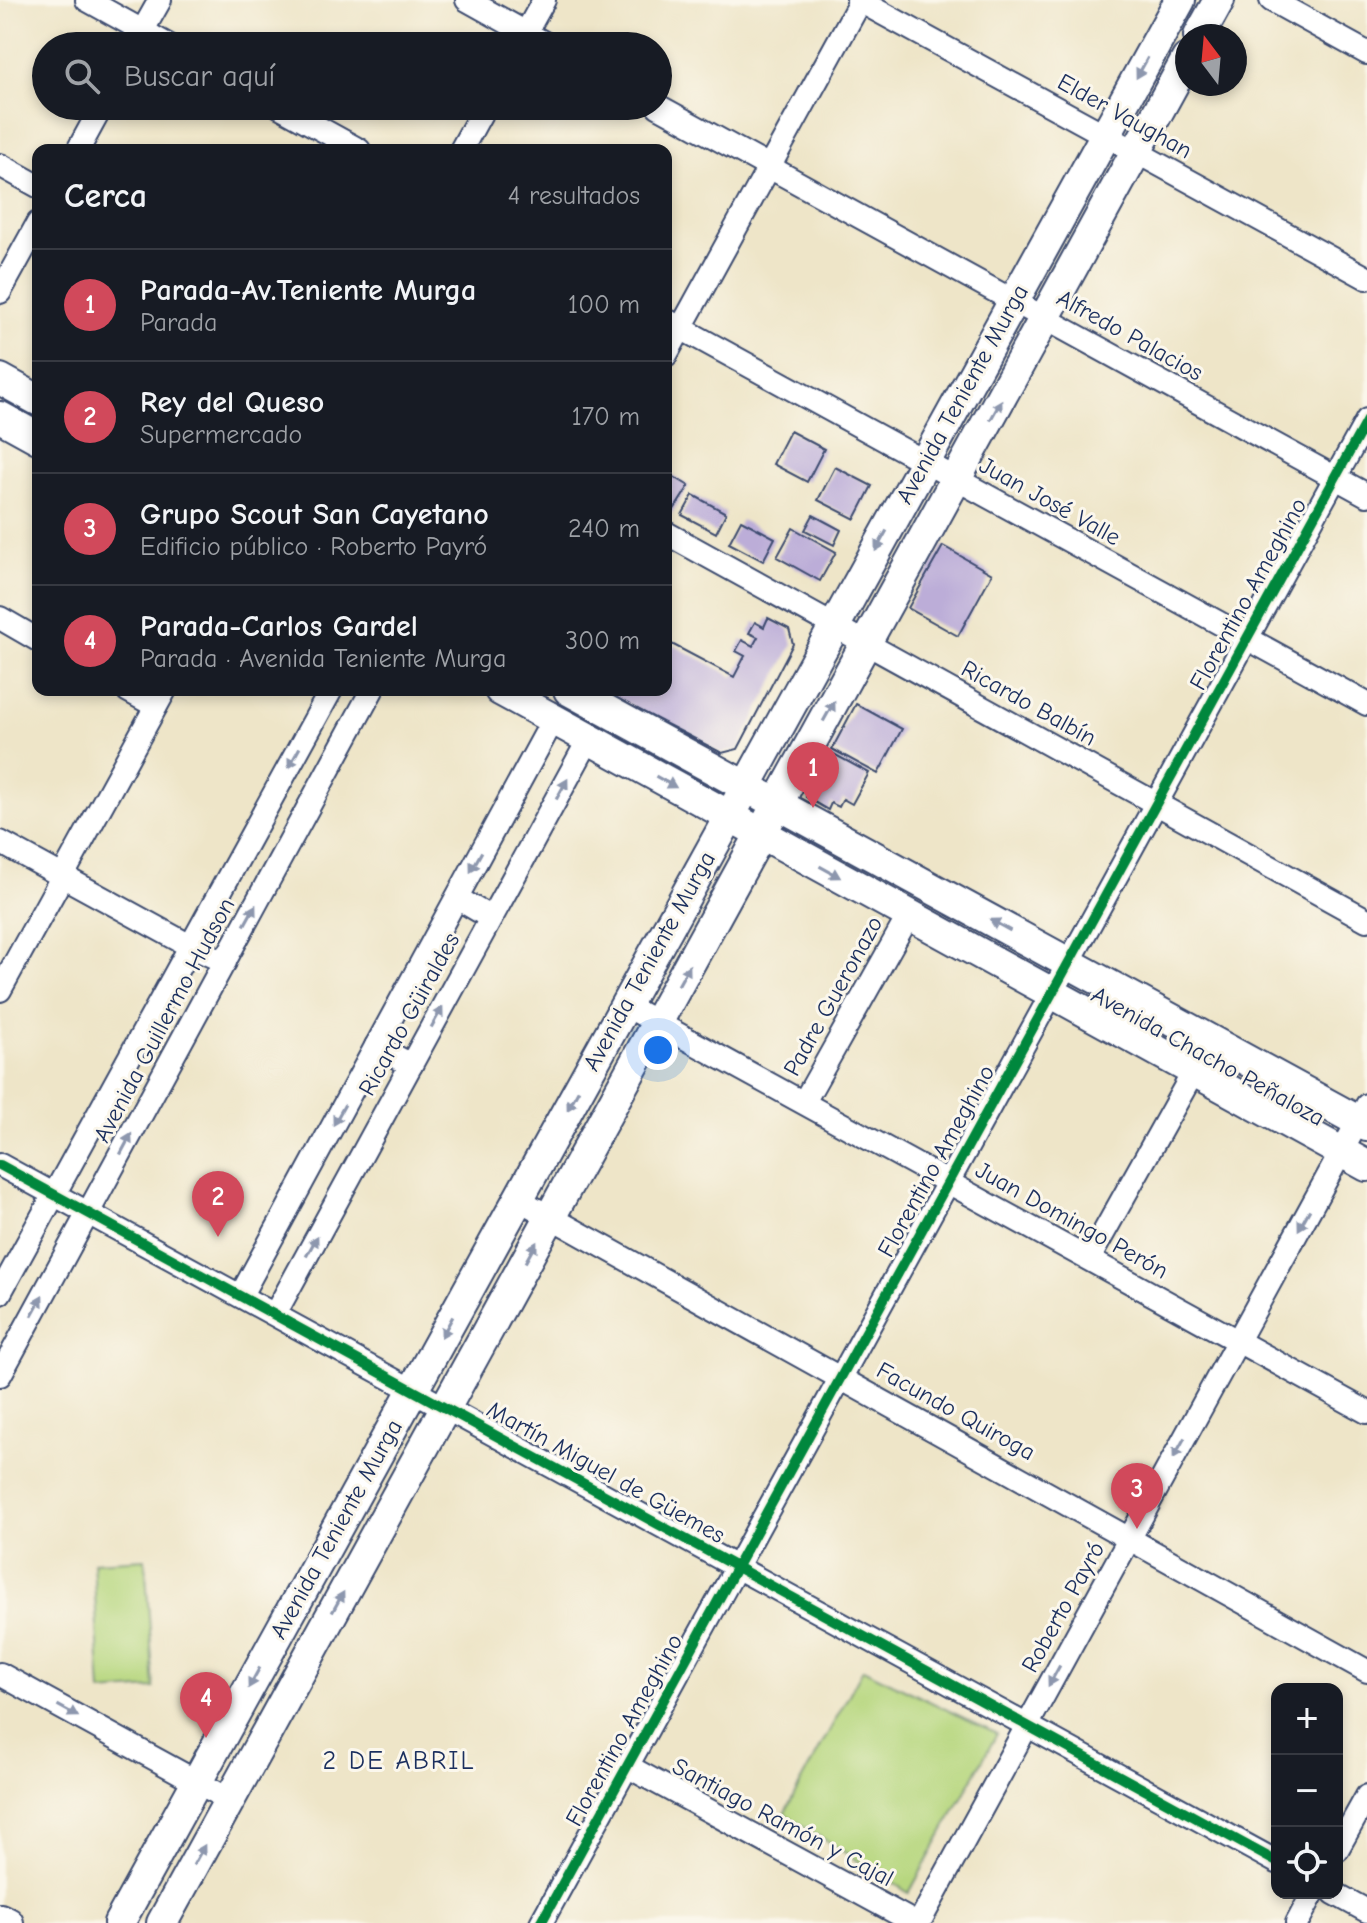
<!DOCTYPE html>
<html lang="es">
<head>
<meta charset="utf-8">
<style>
  :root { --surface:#171b24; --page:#242831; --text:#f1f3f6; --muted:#9ea1a6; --line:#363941; --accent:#d1495b }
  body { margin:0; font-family:"Comic Neue",sans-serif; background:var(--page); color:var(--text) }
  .controls { position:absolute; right:24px; bottom:24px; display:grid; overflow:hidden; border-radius:16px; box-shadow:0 4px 12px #0003 }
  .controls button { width:72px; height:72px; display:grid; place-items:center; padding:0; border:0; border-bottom:2px solid var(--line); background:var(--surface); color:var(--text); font:40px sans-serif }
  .compass { position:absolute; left:1175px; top:24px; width:72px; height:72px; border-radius:50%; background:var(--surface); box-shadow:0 4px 12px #0003; rotate:344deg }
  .you { position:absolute; left:658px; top:1050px; width:28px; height:28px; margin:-20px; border:6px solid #fff; border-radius:50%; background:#1a73e8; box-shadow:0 0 0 12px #1a73e833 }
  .badge { display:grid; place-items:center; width:52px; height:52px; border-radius:50%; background:var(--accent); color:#fff; font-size:26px; font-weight:700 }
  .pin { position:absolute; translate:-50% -66px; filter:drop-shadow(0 2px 4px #0008) }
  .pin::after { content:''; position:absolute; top:42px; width:28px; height:24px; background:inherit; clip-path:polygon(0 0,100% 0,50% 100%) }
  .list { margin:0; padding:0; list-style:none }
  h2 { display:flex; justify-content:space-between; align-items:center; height:104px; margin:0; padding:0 32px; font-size:34px }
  h2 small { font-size:26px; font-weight:400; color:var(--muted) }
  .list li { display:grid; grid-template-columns:52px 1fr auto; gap:24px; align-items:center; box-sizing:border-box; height:112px; padding:0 32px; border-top:2px solid var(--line) }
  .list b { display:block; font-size:30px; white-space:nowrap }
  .list p { margin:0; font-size:26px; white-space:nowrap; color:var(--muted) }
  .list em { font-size:26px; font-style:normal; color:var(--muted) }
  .icon { flex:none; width:44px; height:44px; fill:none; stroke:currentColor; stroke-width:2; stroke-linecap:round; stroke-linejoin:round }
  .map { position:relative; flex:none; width:1367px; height:1923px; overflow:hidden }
  .search { position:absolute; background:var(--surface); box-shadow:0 4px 12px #0003; left:32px; top:32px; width:640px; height:88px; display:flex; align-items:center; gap:20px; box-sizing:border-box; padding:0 28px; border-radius:44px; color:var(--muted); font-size:30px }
  .panel { position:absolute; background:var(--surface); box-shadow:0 4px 12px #0003; left:32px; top:144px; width:640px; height:552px; border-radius:16px }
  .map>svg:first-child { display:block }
</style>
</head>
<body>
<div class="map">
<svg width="1367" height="1923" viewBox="0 0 1367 1923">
  <rect width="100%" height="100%" fill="#fbf7ec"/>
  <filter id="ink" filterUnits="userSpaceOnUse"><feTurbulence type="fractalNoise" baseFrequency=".0125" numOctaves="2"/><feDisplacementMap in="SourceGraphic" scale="16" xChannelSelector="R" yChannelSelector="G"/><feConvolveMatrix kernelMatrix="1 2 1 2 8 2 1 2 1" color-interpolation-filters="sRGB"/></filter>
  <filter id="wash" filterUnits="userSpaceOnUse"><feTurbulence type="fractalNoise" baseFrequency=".006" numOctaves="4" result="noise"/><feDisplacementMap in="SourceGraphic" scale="32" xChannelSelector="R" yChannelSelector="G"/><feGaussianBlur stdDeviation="1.8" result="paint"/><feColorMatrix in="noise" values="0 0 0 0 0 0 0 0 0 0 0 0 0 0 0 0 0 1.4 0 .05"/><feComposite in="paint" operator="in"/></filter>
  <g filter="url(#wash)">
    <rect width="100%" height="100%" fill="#eee5c8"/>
    <g fill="#b7d77f" stroke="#69836e" stroke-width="2">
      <polygon points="145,1559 154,1688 101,1692 93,1562"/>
      <polygon points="863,1669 997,1734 909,1893 784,1814"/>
    </g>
    <g id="blocks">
      <g fill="#bcadd8">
        <polygon points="790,431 824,449 807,482 773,464"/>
        <polygon points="835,467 872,486 855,519 818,500"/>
        <polygon points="666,472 689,486 670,516 666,514 666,497 671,489 666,487"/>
        <polygon points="693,495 726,513 716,533 682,515"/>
        <polygon points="813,515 841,530 834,545 805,530"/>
        <polygon points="741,520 775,538 763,561 729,543"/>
        <polygon points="793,528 836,552 820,581 777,557"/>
        <polygon points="943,546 992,574 958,636 908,608"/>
        <polygon points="768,618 789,629 793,644 738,749 722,753 601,690 666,690 666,641 734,677 745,656 736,651 742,640 753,646 758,637 749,633 755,622 764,627"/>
        <polygon points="856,704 902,729 878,774 832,749"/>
        <polygon points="830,752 869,773 852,804 843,799 839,807 831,803 828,810 806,797"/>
      </g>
    </g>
  </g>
  <g filter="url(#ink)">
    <use href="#blocks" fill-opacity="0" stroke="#3b4a6e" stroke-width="2"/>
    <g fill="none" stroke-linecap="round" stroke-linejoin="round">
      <g stroke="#3b4a6e" stroke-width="26">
        <g id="street">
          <polyline points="87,0 170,46"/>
          <polyline points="467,0 550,46"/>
          <polyline points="858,0 1367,278"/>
          <polyline points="1271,0 1367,53"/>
          <polyline points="519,45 544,0"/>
          <polyline points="134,46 160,0"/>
          <polyline points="279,106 359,150"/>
          <polyline points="658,106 1367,495"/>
          <polyline points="78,150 102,106"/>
          <polyline points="461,150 485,106"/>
          <polyline points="0,165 38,186"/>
          <polyline points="0,292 38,223"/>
          <polyline points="666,320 1367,704"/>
          <polyline points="666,355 861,0"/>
          <polyline points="666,533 1367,920"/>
          <polyline points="0,618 38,640"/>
          <polyline points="127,690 156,706"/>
          <polyline points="0,842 190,946 225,962"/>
          <polyline points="457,898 491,918"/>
          <polyline points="0,990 165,690"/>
          <polyline points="625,1005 1367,1412"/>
          <polyline points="376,1046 411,1065"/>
          <polyline points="804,1102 909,915"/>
          <polyline points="0,1165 1277,1862"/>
          <polyline points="518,1199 1367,1671"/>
          <polyline points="1089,1259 1194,1071"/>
          <polyline points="0,1293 331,690"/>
          <polyline points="241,1295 553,720"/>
          <polyline points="275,1314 589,739"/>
          <polyline points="0,1375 372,690"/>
          <polyline points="0,1674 230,1800"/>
          <polyline points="627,1766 915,1923"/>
          <polyline points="1337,1850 1367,1796"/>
          <polyline points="1334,1893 1367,1911"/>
          <polyline points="541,1923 1367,420"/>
          <polyline points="919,1923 1367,1105"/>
          <polyline points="1297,1923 1313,1893"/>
        </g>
      </g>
      <g stroke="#3b4a6e" stroke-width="34">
        <g id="secondary">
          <polyline points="1199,36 1219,0"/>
          <polyline points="0,379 38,400"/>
          <polyline points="0,417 38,438"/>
          <polyline points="500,690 1367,1166"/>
          <polyline points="569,690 1367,1126"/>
          <polyline points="0,1919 8,1923"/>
          <polyline points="119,1923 1180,0"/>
          <polyline points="162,1923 1187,59"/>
        </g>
      </g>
      <use href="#street" stroke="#fff" stroke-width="22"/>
      <use href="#secondary" stroke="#fff" stroke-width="30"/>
      <g stroke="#fbf7ec" stroke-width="15">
        <g id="cycleway">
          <polyline points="0,1165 1277,1862"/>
          <polyline points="541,1923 1367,420"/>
        </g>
      </g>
      <use href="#cycleway" stroke="#00873e" stroke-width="10"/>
    </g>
    <defs><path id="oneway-solid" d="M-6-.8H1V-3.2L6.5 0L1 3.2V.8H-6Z" transform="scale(2)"/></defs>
    <g fill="#8d97ae">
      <use href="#oneway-solid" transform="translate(1142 68) rotate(119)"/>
      <use href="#oneway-solid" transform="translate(996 410) rotate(-61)"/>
      <use href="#oneway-solid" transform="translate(881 541) rotate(119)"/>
      <use href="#oneway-solid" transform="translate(829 711) rotate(-61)"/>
      <use href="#oneway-solid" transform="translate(294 758) rotate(119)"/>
      <use href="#oneway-solid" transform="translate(666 782) rotate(29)"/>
      <use href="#oneway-solid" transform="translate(562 789) rotate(-61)"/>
      <use href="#oneway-solid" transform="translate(476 862) rotate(119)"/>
      <use href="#oneway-solid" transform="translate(830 872) rotate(29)"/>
      <use href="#oneway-solid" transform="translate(250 915) rotate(-61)"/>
      <use href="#oneway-solid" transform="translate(1000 925) rotate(-151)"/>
      <use href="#oneway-solid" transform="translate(684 975) rotate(-61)"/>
      <use href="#oneway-solid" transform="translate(437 1017) rotate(-61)"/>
      <use href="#oneway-solid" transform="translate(573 1100) rotate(119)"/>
      <use href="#oneway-solid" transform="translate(339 1115) rotate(119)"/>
      <use href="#oneway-solid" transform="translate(126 1144) rotate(-62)"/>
      <use href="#oneway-solid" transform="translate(1304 1220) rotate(119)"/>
      <use href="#oneway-solid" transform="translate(312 1246) rotate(-61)"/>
      <use href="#oneway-solid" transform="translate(531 1252) rotate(-61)"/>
      <use href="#oneway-solid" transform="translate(37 1306) rotate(-61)"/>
      <use href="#oneway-solid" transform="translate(447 1327) rotate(119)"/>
      <use href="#oneway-solid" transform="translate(1179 1448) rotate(119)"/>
      <use href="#oneway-solid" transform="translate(338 1602) rotate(-61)"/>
      <use href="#oneway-solid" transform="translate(1054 1676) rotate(119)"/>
      <use href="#oneway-solid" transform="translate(254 1678) rotate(119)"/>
      <use href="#oneway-solid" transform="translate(68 1711) rotate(29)"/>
      <use href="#oneway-solid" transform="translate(199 1855) rotate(-61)"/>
    </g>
  </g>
  <g text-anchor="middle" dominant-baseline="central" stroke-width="6" stroke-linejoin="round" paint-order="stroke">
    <g font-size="24" fill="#1b2f5e" stroke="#fbf7ec">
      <text transform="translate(1125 116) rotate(29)">Elder Vaughan</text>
      <text transform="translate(1130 335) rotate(29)">Alfredo Palacios</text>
      <text transform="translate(962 394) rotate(-61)">Avenida Teniente Murga</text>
      <text transform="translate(1050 501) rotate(29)">Juan José Valle</text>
      <text transform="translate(1248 594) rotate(-61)">Florentino Ameghino</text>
      <text transform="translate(1029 703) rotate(29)">Ricardo Balbín</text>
      <text transform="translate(649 961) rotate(-61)">Avenida Teniente Murga</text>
      <text transform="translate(833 996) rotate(-61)">Padre Gueronazo</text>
      <text transform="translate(409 1014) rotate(-61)">Ricardo Güiraldes</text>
      <text transform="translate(164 1020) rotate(-62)">Avenida Guillermo Hudson</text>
      <text transform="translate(1208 1056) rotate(29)">Avenida Chacho Peñaloza</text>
      <text transform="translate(936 1161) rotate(-61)">Florentino Ameghino</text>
      <text transform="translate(1072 1220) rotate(29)">Juan Domingo Perón</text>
      <text transform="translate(956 1411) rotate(29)">Facundo Quiroga</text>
      <text transform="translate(606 1472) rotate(29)">Martín Miguel de Güemes</text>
      <text transform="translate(336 1529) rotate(-61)">Avenida Teniente Murga</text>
      <text transform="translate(1063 1607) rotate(-61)">Roberto Payró</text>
      <text transform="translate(624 1730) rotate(-61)">Florentino Ameghino</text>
      <text transform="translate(783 1822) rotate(28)">Santiago Ramón y Cajal</text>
    </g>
    <g font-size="26" letter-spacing="2" fill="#1b2f5e" stroke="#fbf7ec">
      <text x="399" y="1761">2 DE ABRIL</text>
    </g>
  </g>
</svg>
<div class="controls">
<button>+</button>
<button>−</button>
<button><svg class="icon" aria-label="locate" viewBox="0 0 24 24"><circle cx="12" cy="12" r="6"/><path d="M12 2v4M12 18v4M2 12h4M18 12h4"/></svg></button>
</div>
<svg class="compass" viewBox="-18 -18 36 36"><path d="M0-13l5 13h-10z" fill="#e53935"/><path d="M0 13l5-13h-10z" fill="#9ea1a6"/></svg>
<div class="you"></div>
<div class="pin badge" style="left:813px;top:808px">1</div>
<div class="pin badge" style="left:218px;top:1237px">2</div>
<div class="pin badge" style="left:1137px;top:1529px">3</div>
<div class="pin badge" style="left:206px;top:1738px">4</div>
<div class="search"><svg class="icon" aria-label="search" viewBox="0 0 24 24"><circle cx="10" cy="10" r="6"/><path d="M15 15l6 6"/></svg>Buscar aquí</div>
<section class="panel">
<h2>Cerca<small>4 resultados</small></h2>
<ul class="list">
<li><span class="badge">1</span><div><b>Parada-Av.Teniente Murga</b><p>Parada</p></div><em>100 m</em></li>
<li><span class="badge">2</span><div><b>Rey del Queso</b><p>Supermercado</p></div><em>170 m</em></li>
<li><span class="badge">3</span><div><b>Grupo Scout San Cayetano</b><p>Edificio público · Roberto Payró</p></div><em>240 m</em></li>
<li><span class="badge">4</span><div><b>Parada-Carlos Gardel</b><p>Parada · Avenida Teniente Murga</p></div><em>300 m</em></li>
</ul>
</section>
</div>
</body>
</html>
